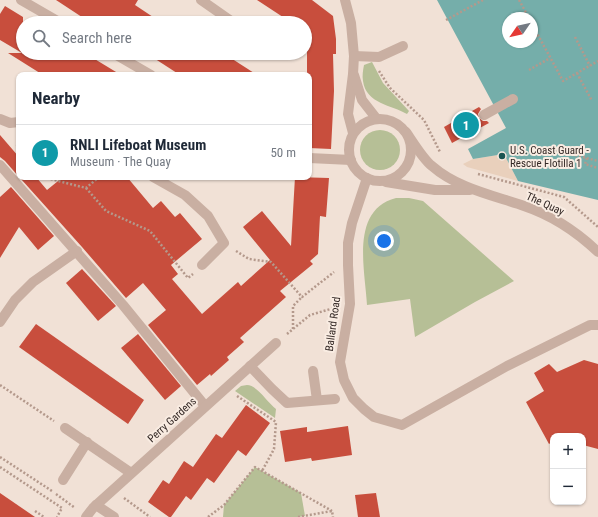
<!DOCTYPE html>
<html lang="en">
<head>
<meta charset="utf-8">
<style>
  :root { --surface:#fff; --page:#f2f2f3; --text:#1f2937; --muted:#747a83; --line:#e0e1e3; --accent:#1a5552 }
  body { margin:0; font-family:"Roboto Condensed",sans-serif; background:var(--page); color:var(--text) }
  .controls { position:absolute; right:12px; bottom:12px; display:grid; overflow:hidden; border-radius:8px; box-shadow:0 1px 3px #0004 }
  .controls button { width:36px; height:36px; display:grid; place-items:center; padding:0; border:0; border-bottom:1px solid var(--line); background:var(--surface); color:var(--text); font:20px sans-serif }
  .compass { position:absolute; left:502px; top:12px; width:36px; height:36px; border-radius:50%; background:var(--surface); box-shadow:0 1px 3px #0004; rotate:236deg }
  .you { position:absolute; left:384px; top:241px; width:14px; height:14px; margin:-10px; border:3px solid #fff; border-radius:50%; background:#1a73e8; box-shadow:0 0 0 6px #1a73e833 }
  .badge { display:grid; place-items:center; width:26px; height:26px; border-radius:50%; background:var(--accent); color:#fff; font-size:13px; font-weight:700 }
  .pin { position:absolute; translate:-50% -50%; border:2px solid #fff; box-shadow:0 1px 4px #0006 }
  .list { margin:0; padding:0; list-style:none }
  h2 { display:flex; justify-content:space-between; align-items:center; height:52px; margin:0; padding:0 16px; font-size:17px }
  h2 small { font-size:13px; font-weight:400; color:var(--muted) }
  .list li { display:grid; grid-template-columns:26px 1fr auto; gap:12px; align-items:center; box-sizing:border-box; height:56px; padding:0 16px; border-top:1px solid var(--line) }
  .list b { display:block; font-size:15px; white-space:nowrap }
  .list p { margin:0; font-size:13px; white-space:nowrap; color:var(--muted) }
  .list em { font-size:13px; font-style:normal; color:var(--muted) }
  .icon { flex:none; width:22px; height:22px; fill:none; stroke:currentColor; stroke-width:2; stroke-linecap:round; stroke-linejoin:round }
  .map { position:relative; flex:none; width:598px; height:517px; overflow:hidden }
  .search { position:absolute; background:var(--surface); box-shadow:0 1px 3px #0004; left:16px; top:16px; width:296px; height:44px; display:flex; align-items:center; gap:10px; box-sizing:border-box; padding:0 14px; border-radius:22px; color:var(--muted); font-size:15px }
  .panel { position:absolute; background:var(--surface); box-shadow:0 1px 3px #0004; left:16px; top:72px; width:296px; height:108px; border-radius:8px }
  .map>svg:first-child { display:block }
</style>
</head>
<body>
<div class="map">
<svg width="598" height="517" viewBox="0 0 598 517">
  <rect width="100%" height="100%" fill="#f1e1d6"/>
  <g fill="#b6bf96">
    <path d="M372 62 383 83 409 111 407 114C392 105 366 104 363 81 362 76 363 70 364 65Z"/>
    <circle cx="380" cy="150" r="20"/>
    <path d="M396 198H409L423 201 514 281 475 302 415 337 410 299 367 305C365 269 350 210 396 198Z"/>
    <path d="M247 385C257 385 267 402 276 409L275 418 235 391 241 386Z"/>
    <polygon points="255,467 301,493 305,516 298,517 223,517 224,505"/>
  </g>
  <polygon fill="#e9d0bc" points="504,154 518,181 467,167 463,164 473,159"/>
  <path fill="#75aeaa" fill-rule="evenodd" d="M437 0H598V200L518 181 504 154 473 159 468 149 506 128ZM508 18H532V42H508Z"/>
  <g fill="#c84e3d">
    <polygon points="56,0 138,0 135,5 162,23 91,23"/>
    <polygon points="257,0 312,0 333,16 336,39 336,54 333,54 334,91 331,149 309,148 309,75 307,75 307,37 305,35 305,23 292,23"/>
    <polygon points="5,6 23,17 23,53 96,53 93,58 121,75 43,75 8,53 22,53 0,40 0,14"/>
    <polygon points="146,53 223,53 257,75 180,75"/>
    <polygon points="479,107 481,109 478,114 479,118 483,121 487,121 489,123 452,143 444,127"/>
    <polygon points="0,135 19,157 19,177 5,161 0,157"/>
    <polygon points="23,177 36,177 47,190 63,177 127,177 153,208 161,201 175,217 180,213 202,239 171,265 178,274 172,279 202,314 238,282 241,286 270,260 243,227 262,211 291,246 295,177 329,178 326,217 320,216 318,254 310,261 313,264 280,291 286,297 240,338 244,342 227,357 229,360 211,376 210,374 197,385 148,325 166,310 143,283 126,298 82,247 21,179"/>
    <polygon points="11,187 54,236 38,250 19,227 0,258 0,197"/>
    <polygon points="82,269 116,306 98,321 66,283"/>
    <polygon points="36,324 144,400 128,424 19,347"/>
    <polygon points="138,334 181,386 165,400 121,348"/>
    <polygon points="584,360 598,364 598,449 583,445 583,436 553,436 553,441 549,444 526,402 544,391 534,373 549,364 557,372"/>
    <polygon points="246,405 270,423 246,456 238,450 214,483 207,478 191,500 186,496 171,517 169,517 148,502 163,480 169,484 184,461 193,467 216,434 222,438"/>
    <polygon points="348,426 352,455 312,461 311,458 285,462 280,431 307,427 307,432"/>
    <polygon points="0,493 35,517 0,517"/>
    <polygon points="376,493 380,517 358,517 355,495"/>
  </g>
  <g fill="none" stroke-linecap="round" stroke-linejoin="round">
    <g stroke="#b4998c" stroke-width="2.5" stroke-dasharray="2 2" stroke-linecap="butt">
      <polyline points="519,0 529,18"/>
      <polyline points="517,18 526,13"/>
      <polyline points="446,20 483,0"/>
      <polyline points="532,24 563,81 598,61"/>
      <polyline points="505,25 508,23"/>
      <polyline points="575,37 590,66"/>
      <polyline points="532,38 538,35"/>
      <polyline points="516,47 525,42"/>
      <polyline points="529,70 550,58"/>
      <polyline points="379,71 390,88 424,120 440,152"/>
      <polyline points="577,73 592,101"/>
      <polyline points="18,136 17,147 19,149"/>
      <polyline points="552,149 598,161"/>
      <polyline points="587,158 585,164 598,168"/>
      <polyline points="478,174 564,197 598,227"/>
      <polyline points="43,177 86,188 99,177"/>
      <polyline points="86,188 106,211 150,231 188,278 193,274"/>
      <polyline points="236,251 249,259 271,262 302,297 334,272"/>
      <polyline points="293,329 293,306 302,297"/>
      <polyline points="287,334 310,315 334,308"/>
      <polyline points="0,385 54,421"/>
      <polyline points="237,396 276,422 274,449 262,471"/>
      <polyline points="0,457 52,491"/>
      <polyline points="0,467 62,508 57,517"/>
      <polyline points="56,494 75,508"/>
      <polyline points="124,498 150,517"/>
      <polyline points="35,511 44,517"/>
      <polyline points="208,517 224,505 255,467 332,511"/>
      <polyline points="298,517 332,511 333,517"/>
    </g>
    <g stroke="#c9afa2" stroke-width="10">
      <polyline points="21,0 61,23"/>
      <polyline points="201,0 234,23"/>
      <polyline points="345,0 351,23 354,56 353,74 348,114 353,133"/>
      <polyline points="113,53 151,75"/>
      <polyline points="354,56 379,57 403,46"/>
      <polyline points="354,75 362,100 376,118"/>
      <polyline points="484,115 513,99"/>
      <circle cx="380" cy="150" r="31"/>
      <polyline points="0,119 10,123 19,122"/>
      <path d="M406 132C413 142 423 159 432 166 457 188 492 195 524 206 551 215 577 232 598 252"/>
      <polyline points="309,158 351,160"/>
      <polyline points="0,165 123,305 205,406"/>
      <polyline points="153,177 185,195 208,216 224,243 202,265"/>
      <polyline points="367,178 352,223 348,243 348,265 350,304 340,362 344,380 353,398 364,409 374,417 402,425 507,366 590,325 598,325"/>
      <polyline points="386,182 435,190 470,190"/>
      <polyline points="0,322 15,300 33,282 77,251"/>
      <polyline points="250,366 272,389 287,403 335,399"/>
      <polyline points="313,371 317,400"/>
      <polyline points="65,428 131,473"/>
      <polyline points="63,480 87,442"/>
      <polyline points="96,505 114,517"/>
      <polyline points="86,517 93,508 276,343"/>
    </g>
  </g>
  <circle fill="#1a5552" stroke="#f9ece2" stroke-width="1.5" cx="502" cy="156" r="4"/>
  <g text-anchor="middle" dominant-baseline="central" stroke-width="4" stroke-linejoin="round" paint-order="stroke">
    <g font-size="11" fill="#332825" stroke="#f9ece2" text-anchor="start">
      <text x="510" y="150">U.S. Coast Guard -<tspan x="510" dy="13">Rescue Flotilla 1</tspan></text>
    </g>
    <g font-size="11" fill="#332825" stroke="#f9ece2">
      <text transform="translate(545 204) rotate(25)">The Quay</text>
      <text transform="translate(333 324) rotate(-82)">Ballard Road</text>
      <text transform="translate(172 420) rotate(-42)">Perry Gardens</text>
    </g>
  </g>
</svg>
<div class="controls">
<button>+</button>
<button>−</button>
</div>
<svg class="compass" viewBox="-18 -18 36 36"><path d="M0-13l5 13h-10z" fill="#e53935"/><path d="M0 13l5-13h-10z" fill="#747a83"/></svg>
<div class="you"></div>
<div class="pin badge" style="left:466px;top:125px;background:#0f9aa8">1</div>
<div class="search"><svg class="icon" aria-label="search" viewBox="0 0 24 24"><circle cx="10" cy="10" r="6"/><path d="M15 15l6 6"/></svg>Search here</div>
<section class="panel">
<h2>Nearby<small></small></h2>
<ul class="list">
<li><span class="badge" style="background:#0f9aa8">1</span><div><b>RNLI Lifeboat Museum</b><p>Museum · The Quay</p></div><em>50 m</em></li>
</ul>
</section>
</div>
</body>
</html>
